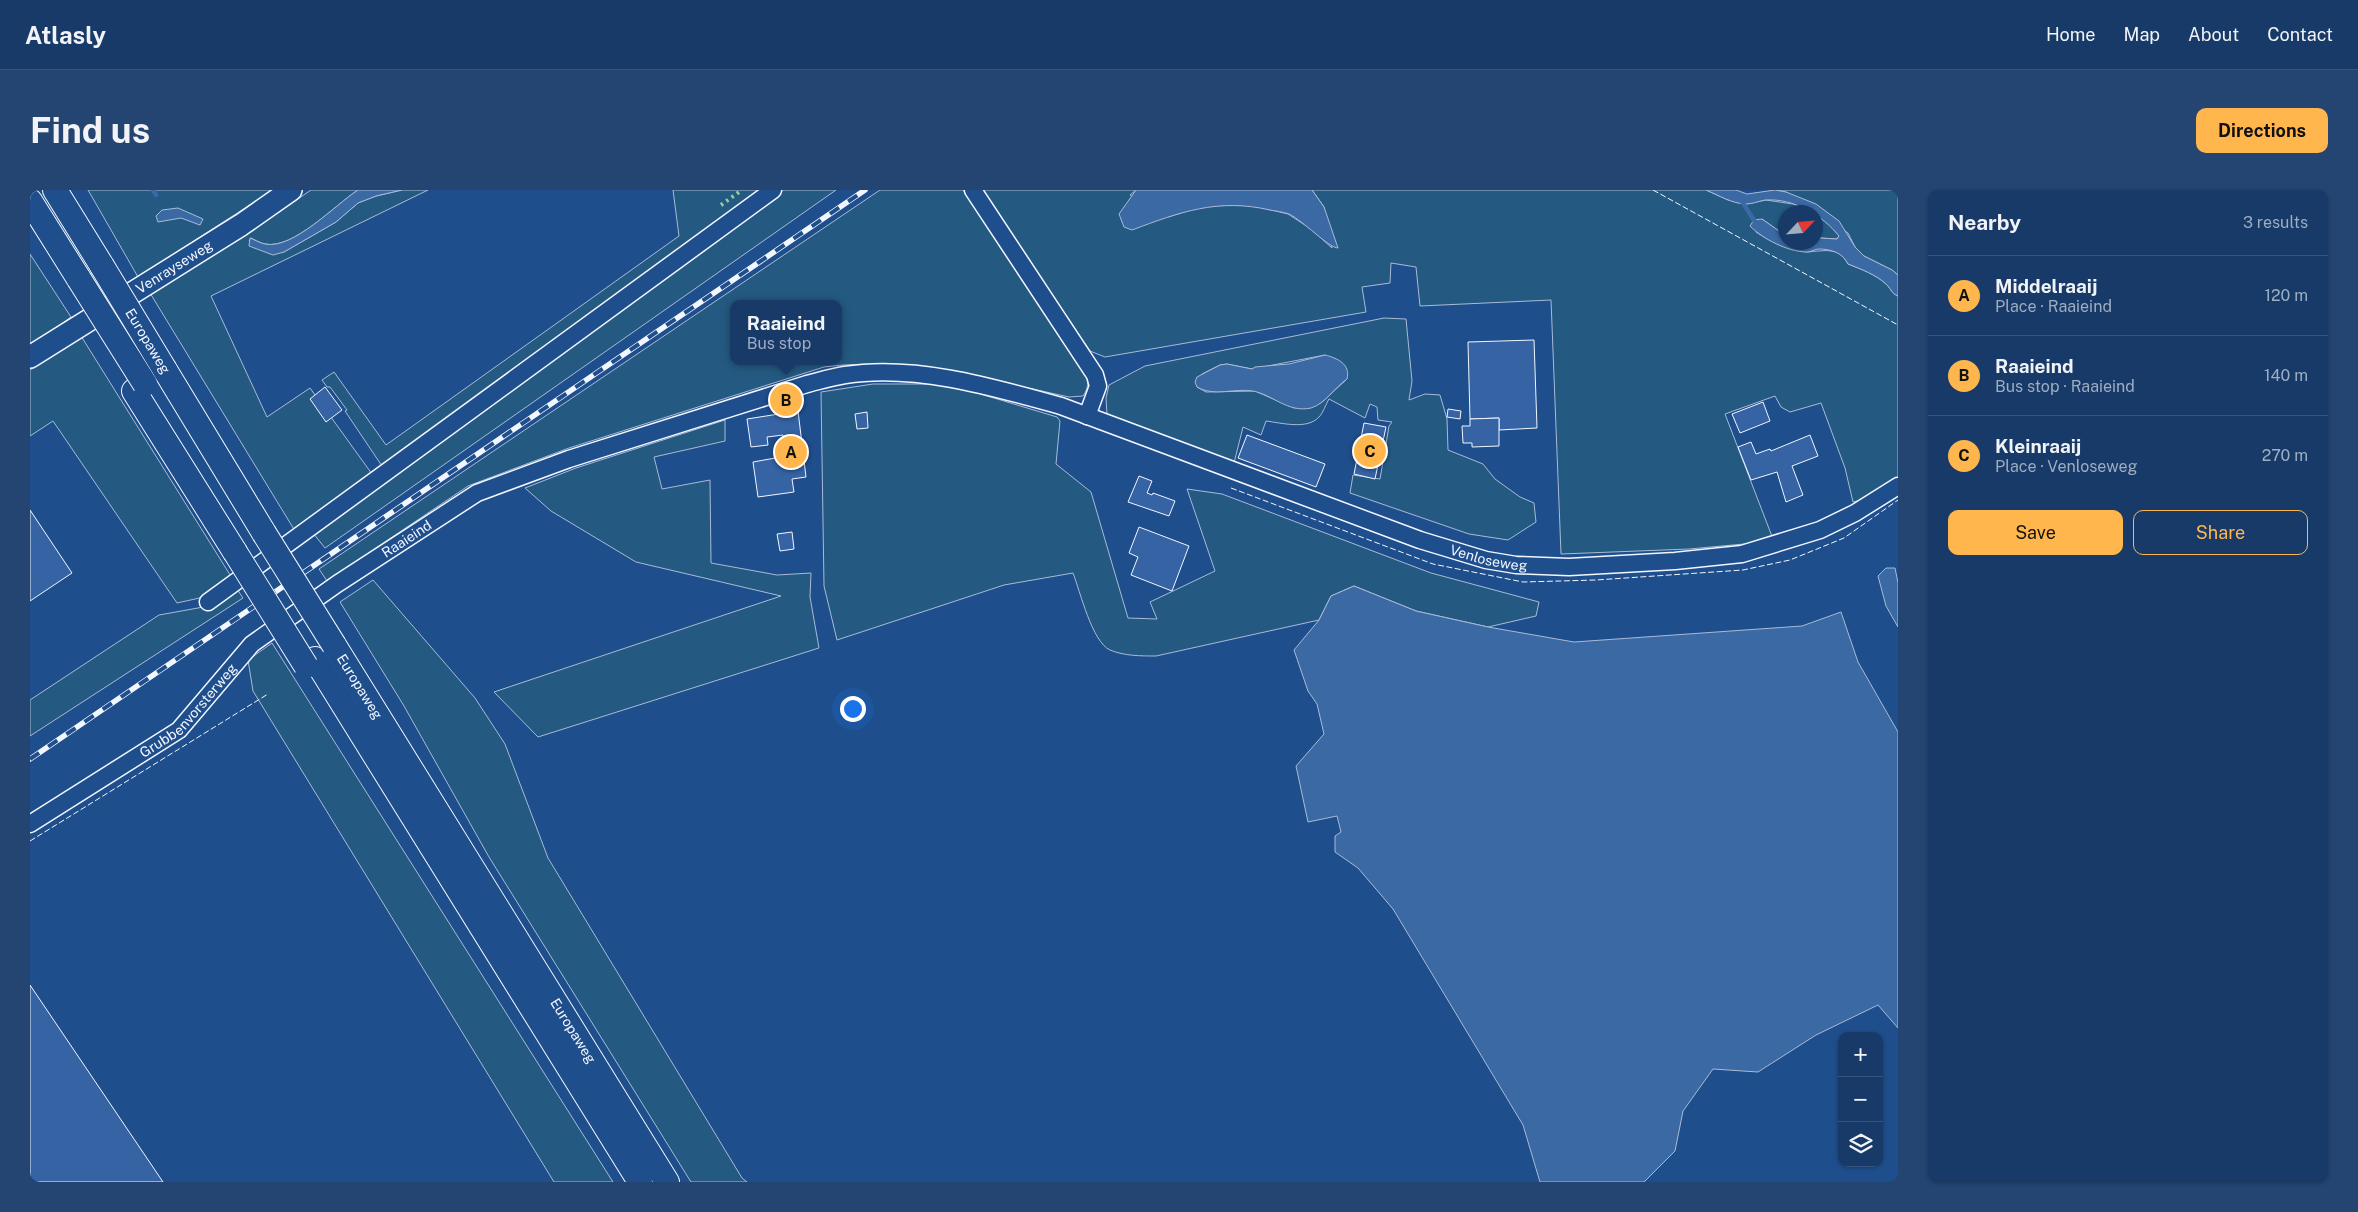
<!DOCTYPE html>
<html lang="en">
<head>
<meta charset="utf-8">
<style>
  :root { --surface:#173a69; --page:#244571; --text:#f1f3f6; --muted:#9eadc0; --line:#36547d; --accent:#ffb74d }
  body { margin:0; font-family:"Public Sans",sans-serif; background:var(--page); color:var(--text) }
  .controls { position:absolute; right:15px; bottom:15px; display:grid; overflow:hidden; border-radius:10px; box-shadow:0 1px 4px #0004 }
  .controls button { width:45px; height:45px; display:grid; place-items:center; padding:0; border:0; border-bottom:1px solid var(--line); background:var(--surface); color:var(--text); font:25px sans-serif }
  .compass { position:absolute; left:1748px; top:15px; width:45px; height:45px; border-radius:50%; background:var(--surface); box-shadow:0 1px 4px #0004; rotate:64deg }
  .you { position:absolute; left:822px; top:518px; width:18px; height:18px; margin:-12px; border:4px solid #fff; border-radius:50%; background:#1a73e8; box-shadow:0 0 0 8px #1a73e833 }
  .badge { display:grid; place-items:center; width:32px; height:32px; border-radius:50%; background:var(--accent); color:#111; font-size:16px; font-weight:700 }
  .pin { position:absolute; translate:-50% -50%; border:2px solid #fff; box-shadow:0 1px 5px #0006 }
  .popup { position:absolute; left:700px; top:110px; width:112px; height:65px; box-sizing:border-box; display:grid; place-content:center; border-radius:10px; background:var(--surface); filter:drop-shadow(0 1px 4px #0005); font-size:16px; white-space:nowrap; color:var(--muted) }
  .popup b { font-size:19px; color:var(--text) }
  .popup::after { content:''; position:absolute; left:50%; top:100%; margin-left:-10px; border:10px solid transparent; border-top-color:var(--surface) }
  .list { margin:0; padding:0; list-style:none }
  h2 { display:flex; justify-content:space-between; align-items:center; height:65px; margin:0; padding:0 20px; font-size:21px }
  h2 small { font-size:16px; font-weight:400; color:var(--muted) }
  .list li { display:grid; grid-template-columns:32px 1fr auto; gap:15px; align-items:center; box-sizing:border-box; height:80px; padding:0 20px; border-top:1px solid var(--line) }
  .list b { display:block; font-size:19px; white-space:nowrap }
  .list p { margin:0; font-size:16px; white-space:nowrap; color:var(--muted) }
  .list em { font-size:16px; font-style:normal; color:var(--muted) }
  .actions { display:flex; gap:10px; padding:15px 20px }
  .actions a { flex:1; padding:11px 0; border:1px solid var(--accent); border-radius:10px; text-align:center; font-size:18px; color:var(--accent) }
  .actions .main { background:var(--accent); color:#111 }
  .icon { flex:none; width:28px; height:28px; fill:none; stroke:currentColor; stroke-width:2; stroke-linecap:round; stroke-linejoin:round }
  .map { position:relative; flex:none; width:1868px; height:992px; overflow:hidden; border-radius:10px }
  header { display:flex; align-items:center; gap:30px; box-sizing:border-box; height:70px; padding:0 25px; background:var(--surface); border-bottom:1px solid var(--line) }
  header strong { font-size:24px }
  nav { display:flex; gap:28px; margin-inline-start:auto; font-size:18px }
  .intro { display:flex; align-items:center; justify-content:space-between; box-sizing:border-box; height:120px; padding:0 30px }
  h1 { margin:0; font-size:35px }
  .button { padding:12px 22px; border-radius:10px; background:var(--accent); color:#111; font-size:18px; font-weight:700 }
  main { display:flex; gap:30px; padding:0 30px }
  aside { flex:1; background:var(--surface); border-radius:10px; box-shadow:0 1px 4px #0004 }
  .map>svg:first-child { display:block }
</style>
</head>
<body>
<header>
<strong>Atlasly</strong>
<nav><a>Home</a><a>Map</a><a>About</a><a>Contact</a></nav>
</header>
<div class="intro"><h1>Find us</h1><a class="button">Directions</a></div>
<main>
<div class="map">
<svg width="1868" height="992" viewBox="0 0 1868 992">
  <rect width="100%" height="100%" fill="#1f4e8c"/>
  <g fill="#245a82" stroke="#a8bbd7" fill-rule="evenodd">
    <polygon points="58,0 243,0 108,87"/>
    <path d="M281 0H328C306 14 263 60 235 54 230 53 225 50 221 48L219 51 254 62 306 32 328 13 346 6 372 0H398L181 106 237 227 280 198 342 284 265 341 120 103 214 46Z"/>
    <polygon points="643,0 732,0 352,276 315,221 317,220 300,197 297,197 292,190 304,182 356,255 649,46"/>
    <polygon points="752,0 806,0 295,358 283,343 728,20"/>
    <path d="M850 0H933L1052 176C1057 187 1061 195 1053 206L1039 207C960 190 876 166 794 177L539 258 438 296 297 391 289 379ZM704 114H808V171H704Z"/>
    <path d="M952 0H1106L1100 5 1138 27 1173 16 1220 15 1258 24 1281 39 1302 58 1294 17 1282 0H1676L1698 10 1716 14 1736 10 1763 14 1783 22H1756L1755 43 1749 41 1732 29 1726 42C1736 49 1747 54 1758 58 1763 59 1772 62 1777 62 1794 61 1809 56 1818 74 1831 79 1847 85 1857 95 1862 100 1861 103 1868 106V291L1837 309 1823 312 1815 278 1791 213 1760 222 1751 217 1745 206 1695 224 1743 349 1725 353 1659 359 1531 364 1521 110 1390 116 1386 77 1361 73 1360 93 1332 97 1336 122 1075 167 1060 161Z"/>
    <polygon points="1745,0 1868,0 1868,85 1862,80 1834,66 1825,57 1818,43 1765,7 1756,2"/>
    <polygon points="1786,24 1801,36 1809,46 1807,49 1790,48 1786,51"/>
    <polygon points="0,64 41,127 0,156"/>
    <path d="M1354 128 1376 129 1382 191 1379 210 1395 204 1410 205 1417 229 1418 260 1453 274 1465 289 1490 307 1504 313 1506 332 1478 350 1439 344 1320 303 1323 285 1350 289 1359 236 1362 232 1348 230 1347 217 1340 214 1335 228 1299 209C1296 214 1293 223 1289 227 1277 240 1252 233 1236 231L1231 245 1213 237 1204 273 1077 224 1076 208 1079 195 1115 176ZM1295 165 1317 189 1291 213 1264 218 1225 201 1176 202 1167 197 1172 184 1190 175 1197 174 1222 179Z"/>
    <polygon points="51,146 202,388 174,407 147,413 23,231 0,246 0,180"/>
    <path d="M843 194H902L944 202 1027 227 1030 231 1026 274 1061 302 1098 428 1127 429 1120 412 1185 381 1157 299 1192 304 1401 383 1509 412 1506 426 1458 437 1386 421 1324 396 1301 406 1289 430 1126 466C1111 466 1094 466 1080 460 1062 452 1050 401 1043 383L974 395 807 450 794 396 791 202Z"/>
    <polygon points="695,230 695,251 624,267 632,299 680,290 681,373 747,385 781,383 780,407 789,458 508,547 464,502 751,406 606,372 521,321 495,298 546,278"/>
    <polygon points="343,390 445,508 475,554 518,668 712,988 717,992 661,992 459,667 374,516 310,412"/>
    <polygon points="207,399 213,408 0,546 0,510 129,425 179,416"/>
    <polygon points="242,453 583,992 524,992 223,501 218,470"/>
  </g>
  <g fill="#3b69a3" stroke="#a8bbd7">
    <path d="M328 0H372L346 6 328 13 306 32 254 62 243 65 219 56 220 48C225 50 230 53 235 54 263 60 306 14 328 0Z"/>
    <path d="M1106 0H1282L1294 17 1308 58C1299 58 1272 30 1259 24 1253 22 1246 21 1240 20 1188 8 1150 22 1102 40L1094 37 1089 24Z"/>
    <path d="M1676 0H1706L1717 4 1745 0 1756 2 1786 14 1809 31 1825 57 1834 66 1862 80 1868 85V106C1861 103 1862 100 1857 95 1847 85 1831 79 1818 74 1813 63 1801 59 1789 59 1785 59 1781 62 1777 62 1758 62 1733 49 1720 36L1724 30 1732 29 1749 41 1755 43 1756 52H1786L1790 48 1807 49 1809 46C1792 25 1764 8 1735 10 1729 11 1723 14 1716 14 1703 14 1688 5 1676 0Z"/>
    <polygon points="148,18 173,29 170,35 151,28 128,32 126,26 132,20"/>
    <path d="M1295 165C1307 168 1321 174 1317 189 1305 197 1295 214 1281 218 1258 223 1243 205 1223 201 1203 198 1185 207 1167 197L1165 192 1167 187 1190 175 1197 174 1222 179 1225 177 1259 174Z"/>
    <polygon points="1856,378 1865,378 1868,393 1868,437 1856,416 1848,386"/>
    <polygon points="1324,396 1386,421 1458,437 1544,452 1772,436 1811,422 1828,472 1868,542 1868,838 1848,815 1786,845 1728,882 1683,879 1653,921 1645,961 1614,992 1510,992 1493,935 1363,719 1328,678 1305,662 1305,646 1311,642 1307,626 1278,632 1266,576 1294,544 1287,514 1278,501 1264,460 1289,430 1301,406"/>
  </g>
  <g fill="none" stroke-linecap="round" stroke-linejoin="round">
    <g stroke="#3b69a3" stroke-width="4.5">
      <polyline points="123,0 126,5"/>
      <polyline points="1711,10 1727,35"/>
    </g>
  </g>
  <g fill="#3563a3" stroke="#f2f6ff">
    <polygon points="1504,150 1507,238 1469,240 1469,228 1440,229 1438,152"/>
    <polygon points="295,197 312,220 296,232 280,209"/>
    <polygon points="1733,212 1740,231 1710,243 1702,224"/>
    <polygon points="1418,219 1431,221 1430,229 1417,227"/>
    <polygon points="768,221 776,287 762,289 764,302 728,307 723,272 751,267 749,258 760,257 760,251 754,252 753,245 737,247 738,255 721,257 717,229"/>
    <polygon points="837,222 838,238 827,239 825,224"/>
    <polygon points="1469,228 1469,256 1442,257 1442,253 1433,253 1432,236 1440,236 1440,229"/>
    <polygon points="1334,233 1356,237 1345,289 1324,284"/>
    <polygon points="1217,245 1295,274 1286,297 1208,268"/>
    <polygon points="1780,245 1788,266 1762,276 1773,305 1756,312 1747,282 1721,290 1708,257 1721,252 1726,264 1740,259 1741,261"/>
    <polygon points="1109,286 1122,291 1117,303 1122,305 1123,303 1145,311 1139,326 1098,312"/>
    <polygon points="0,320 42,383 0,411"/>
    <polygon points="1109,337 1159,356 1142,401 1101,385 1108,367 1099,363"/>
    <polygon points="762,342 764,359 750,361 747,344"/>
    <polygon points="0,795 133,992 0,992"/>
  </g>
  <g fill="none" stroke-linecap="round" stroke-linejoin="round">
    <g stroke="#f2f6ff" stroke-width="19">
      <g id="minor">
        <polyline points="943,0 1065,185 1068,196 1057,226"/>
        <polyline points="178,412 743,0"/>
        <path id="s1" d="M0 634 149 540 222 454 307 394 447 303 539 269 777 194C789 191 802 187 815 185 885 174 963 197 1031 216L1390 350 1456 370 1486 375 1539 377 1645 371 1712 364 1790 340 1825 323 1868 296"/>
      </g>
    </g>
    <g stroke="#f2f6ff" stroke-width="24">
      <g id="major">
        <path id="s2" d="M0 167 211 35 261 0"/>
      </g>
    </g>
    <g stroke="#f2f6ff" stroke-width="26">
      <g id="highway">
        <polyline points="25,0 72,76"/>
        <polyline points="0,11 49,89"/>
        <polyline points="135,180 234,343"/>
        <polyline points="104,201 205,362"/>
        <path id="s3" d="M304 455 637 992"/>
        <polyline points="285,469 610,992"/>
      </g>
    </g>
    <use href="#minor" stroke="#1f4e8c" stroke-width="16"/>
    <use href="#major" stroke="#1f4e8c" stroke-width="21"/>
    <use href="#highway" stroke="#1f4e8c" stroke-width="24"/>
    <g stroke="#f2f6ff" stroke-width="5.5">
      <polyline id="rail" points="0,569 835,0"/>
    </g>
    <use href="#rail" stroke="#1f4e8c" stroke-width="4" stroke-dasharray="11" stroke-linecap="butt"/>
    <g stroke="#f2f6ff" stroke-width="26" stroke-linecap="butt">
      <g id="highway-bridge">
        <polyline points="72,76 135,180"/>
        <polyline points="49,89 115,194"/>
        <polyline points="234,343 304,455"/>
        <polyline points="205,362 276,476"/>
      </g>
    </g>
    <use href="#highway-bridge" stroke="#1f4e8c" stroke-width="24"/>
    <polyline stroke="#97c8a6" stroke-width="4" stroke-dasharray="2.5 4" stroke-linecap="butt" points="691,15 712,0"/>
    <g stroke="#f2f6ff" stroke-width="1" stroke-dasharray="6 2.5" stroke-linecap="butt">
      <polyline points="1623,0 1868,135"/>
      <polyline points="1201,298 1403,374 1493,392 1566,390 1713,380 1760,370 1814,348 1868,310"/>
      <polyline points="0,651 238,504"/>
    </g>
  </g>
  <g text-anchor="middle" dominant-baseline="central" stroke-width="4" stroke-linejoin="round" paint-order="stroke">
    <g font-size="14" fill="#f2f6ff" stroke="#1f4e8c">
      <text stroke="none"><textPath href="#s2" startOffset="170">Venrayseweg</textPath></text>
      <text transform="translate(118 151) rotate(59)">Europaweg</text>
      <text stroke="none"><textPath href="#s1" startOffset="476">Raaieind</textPath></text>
      <text stroke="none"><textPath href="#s1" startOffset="1621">Venloseweg</textPath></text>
      <text stroke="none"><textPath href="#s3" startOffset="49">Europaweg</textPath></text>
      <text stroke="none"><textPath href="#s1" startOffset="196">Grubbenvorsterweg</textPath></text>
      <text stroke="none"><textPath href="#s3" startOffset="454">Europaweg</textPath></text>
    </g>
  </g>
</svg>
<div class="controls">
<button>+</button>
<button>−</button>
<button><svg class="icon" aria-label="layers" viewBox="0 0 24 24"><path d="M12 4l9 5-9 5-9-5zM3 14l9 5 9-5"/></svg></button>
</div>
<svg class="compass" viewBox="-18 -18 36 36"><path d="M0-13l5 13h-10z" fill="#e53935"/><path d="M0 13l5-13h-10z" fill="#9eadc0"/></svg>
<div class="you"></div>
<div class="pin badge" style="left:761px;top:262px">A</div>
<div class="pin badge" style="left:756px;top:210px">B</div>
<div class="popup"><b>Raaieind</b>Bus stop</div>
<div class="pin badge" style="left:1340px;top:261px">C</div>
</div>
<aside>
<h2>Nearby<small>3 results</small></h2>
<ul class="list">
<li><span class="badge">A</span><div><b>Middelraaij</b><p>Place · Raaieind</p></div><em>120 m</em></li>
<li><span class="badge">B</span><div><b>Raaieind</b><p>Bus stop · Raaieind</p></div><em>140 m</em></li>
<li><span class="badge">C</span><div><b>Kleinraaij</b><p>Place · Venloseweg</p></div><em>270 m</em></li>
</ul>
<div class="actions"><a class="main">Save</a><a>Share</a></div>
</aside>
</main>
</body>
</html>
